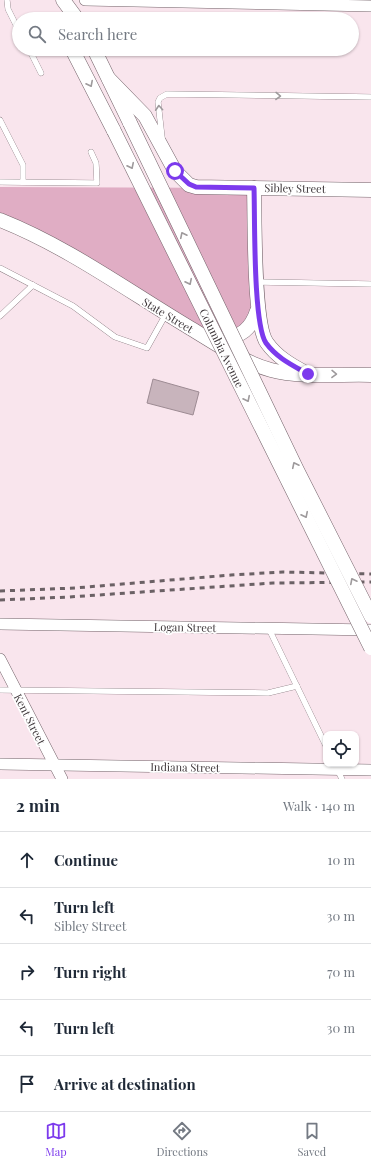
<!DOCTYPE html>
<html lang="en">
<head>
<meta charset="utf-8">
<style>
  :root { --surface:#fff; --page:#f2f2f3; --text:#1f2937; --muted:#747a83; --line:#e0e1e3; --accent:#7c3aed }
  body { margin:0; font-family:"Playfair Display",serif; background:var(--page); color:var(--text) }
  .controls { position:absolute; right:12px; bottom:12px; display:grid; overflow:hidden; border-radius:8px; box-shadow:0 1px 3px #0004 }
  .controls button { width:36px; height:36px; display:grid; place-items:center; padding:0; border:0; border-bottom:1px solid var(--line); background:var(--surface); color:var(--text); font:20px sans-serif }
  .stop { position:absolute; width:12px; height:12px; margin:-9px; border:3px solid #7c3aed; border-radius:50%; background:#fff }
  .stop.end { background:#7c3aed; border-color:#fff; box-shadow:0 1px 4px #0008 }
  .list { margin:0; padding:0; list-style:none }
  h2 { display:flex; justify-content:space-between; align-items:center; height:52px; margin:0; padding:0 16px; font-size:17px }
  h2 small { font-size:13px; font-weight:400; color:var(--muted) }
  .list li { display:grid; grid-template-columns:26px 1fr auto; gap:12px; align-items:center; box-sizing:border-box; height:56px; padding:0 16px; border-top:1px solid var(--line) }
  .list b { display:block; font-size:15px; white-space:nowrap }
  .list p { margin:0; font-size:13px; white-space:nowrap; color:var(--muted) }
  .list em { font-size:13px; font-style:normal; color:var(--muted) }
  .icon { flex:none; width:22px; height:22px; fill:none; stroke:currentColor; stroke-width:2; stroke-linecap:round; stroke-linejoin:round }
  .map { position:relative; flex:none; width:371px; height:779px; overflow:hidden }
  .search { position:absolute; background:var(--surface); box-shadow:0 1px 3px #0004; left:12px; right:12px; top:12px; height:44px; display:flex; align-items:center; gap:10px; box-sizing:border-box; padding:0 14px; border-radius:22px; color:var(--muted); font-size:15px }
  .sheet { height:332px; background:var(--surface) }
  nav { display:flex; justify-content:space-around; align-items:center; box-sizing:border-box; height:56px; border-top:1px solid var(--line); background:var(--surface); font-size:11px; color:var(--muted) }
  nav a { display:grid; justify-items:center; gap:2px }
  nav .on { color:var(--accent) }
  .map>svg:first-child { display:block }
</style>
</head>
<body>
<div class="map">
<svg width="371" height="779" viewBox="0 0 371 779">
  <rect width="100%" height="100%" fill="#f9e5ed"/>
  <polygon fill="#e0adc4" points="0,187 254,188 254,322 222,339 0,220"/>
  <polygon fill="#c8b4bc" stroke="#9d8b93" points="153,379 199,392 193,415 147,403"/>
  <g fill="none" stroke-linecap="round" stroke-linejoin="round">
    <g stroke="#74636a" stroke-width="6">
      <g id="service">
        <polyline points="7,0 8,9 19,31"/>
        <polyline points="29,49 41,73"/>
        <polyline points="0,120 23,165 23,182"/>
        <polyline points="162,137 158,102 160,98 167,94 371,97"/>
        <polyline points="0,182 97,183 96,163 91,152"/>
        <polyline points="0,268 73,306 115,337 147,348 166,314"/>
        <polyline points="258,282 371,284"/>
        <polyline points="0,316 33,285"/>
        <polyline points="269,629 326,746"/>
        <polyline points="0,690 268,693 297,686"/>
        <polyline points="337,769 342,779"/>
      </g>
    </g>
    <g stroke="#74636a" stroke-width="12">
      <g id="minor">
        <polyline points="85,0 371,6"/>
        <polyline points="0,624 371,630"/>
        <polyline points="0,659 62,779"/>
        <polyline points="0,764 371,770"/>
      </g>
    </g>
    <g stroke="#74636a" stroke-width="15">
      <g id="tertiary">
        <polyline points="63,0 77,19"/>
        <polyline points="72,49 114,131"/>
        <polyline points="94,49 130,123"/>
        <polyline points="109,79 145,116 175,171 189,185 196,187 371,190"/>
        <path d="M254 188C255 217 253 325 267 343 277 357 291 365 306 373"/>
        <path d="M0 220C68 247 128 291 190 328 215 343 242 362 271 370 299 378 341 374 371 375"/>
        <path d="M222 339C241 337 251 329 257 311"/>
      </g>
    </g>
    <use href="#service" stroke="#fff" stroke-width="5.5"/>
    <use href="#minor" stroke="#fff" stroke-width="11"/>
    <use href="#tertiary" stroke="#fff" stroke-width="14"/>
    <g stroke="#6b6165" stroke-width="3" stroke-dasharray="5 5" stroke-linecap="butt">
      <polyline points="0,591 75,588 231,575 283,572 371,574"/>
      <polyline points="0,600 69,597 273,583 371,582"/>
    </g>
    <g stroke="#74636a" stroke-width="15" stroke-linecap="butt">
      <g id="tertiary-bridge">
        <polyline points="130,123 297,470 371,616"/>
        <polyline points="114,131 371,648"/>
      </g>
    </g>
    <use href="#tertiary-bridge" stroke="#fff" stroke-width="14"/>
  </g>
  <defs><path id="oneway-chevron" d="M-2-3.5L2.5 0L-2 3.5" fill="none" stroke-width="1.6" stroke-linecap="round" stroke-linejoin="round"/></defs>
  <g stroke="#9e9a9c">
    <use href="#oneway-chevron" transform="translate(90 84) rotate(63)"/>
    <use href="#oneway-chevron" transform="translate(278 96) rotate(1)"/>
    <use href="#oneway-chevron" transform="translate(159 108) rotate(-94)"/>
    <use href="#oneway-chevron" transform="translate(131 166) rotate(64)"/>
    <use href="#oneway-chevron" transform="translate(183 235) rotate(-116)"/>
    <use href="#oneway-chevron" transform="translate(189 282) rotate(64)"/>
    <use href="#oneway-chevron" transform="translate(334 374) rotate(1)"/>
    <use href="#oneway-chevron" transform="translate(247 399) rotate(64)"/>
    <use href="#oneway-chevron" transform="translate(295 465) rotate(-116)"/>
    <use href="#oneway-chevron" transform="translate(305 515) rotate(64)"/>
    <use href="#oneway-chevron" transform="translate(353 581) rotate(-117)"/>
  </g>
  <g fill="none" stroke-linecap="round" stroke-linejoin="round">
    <path stroke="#7c3aed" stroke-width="5" d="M175 171 189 184 196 187 254 188C255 217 253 324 266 343 277 358 292 365 308 374"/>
  </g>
  <g text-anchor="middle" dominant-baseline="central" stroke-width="3.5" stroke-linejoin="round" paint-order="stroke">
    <g font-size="11" fill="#3d3639" stroke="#fff">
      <text transform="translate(295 188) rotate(1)">Sibley Street</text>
      <text transform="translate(168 315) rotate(31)">State Street</text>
      <text transform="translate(222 348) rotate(64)">Columbia Avenue</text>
      <text transform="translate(185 627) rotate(1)">Logan Street</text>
      <text transform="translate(30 719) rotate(63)">Kent Street</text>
      <text transform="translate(185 767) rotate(1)">Indiana Street</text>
    </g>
  </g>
</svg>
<div class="controls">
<button><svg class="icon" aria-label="locate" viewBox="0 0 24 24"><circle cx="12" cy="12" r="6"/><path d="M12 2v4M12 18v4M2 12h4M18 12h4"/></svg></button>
</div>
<div class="stop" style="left:175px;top:171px"></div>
<div class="stop end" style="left:308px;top:374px"></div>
<div class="search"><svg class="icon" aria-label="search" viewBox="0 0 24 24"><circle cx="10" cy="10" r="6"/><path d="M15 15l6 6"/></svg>Search here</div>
</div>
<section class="sheet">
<h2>2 min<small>Walk · 140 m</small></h2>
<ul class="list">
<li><svg class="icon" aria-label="ahead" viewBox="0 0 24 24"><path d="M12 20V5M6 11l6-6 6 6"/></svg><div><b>Continue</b></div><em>10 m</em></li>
<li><svg class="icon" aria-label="left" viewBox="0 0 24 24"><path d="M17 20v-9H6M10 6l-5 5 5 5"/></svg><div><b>Turn left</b><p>Sibley Street</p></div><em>30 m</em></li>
<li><svg class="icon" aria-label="right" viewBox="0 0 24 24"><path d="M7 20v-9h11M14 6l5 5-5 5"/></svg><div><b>Turn right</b></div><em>70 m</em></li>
<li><svg class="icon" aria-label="left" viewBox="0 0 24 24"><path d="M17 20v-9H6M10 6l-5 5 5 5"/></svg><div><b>Turn left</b></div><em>30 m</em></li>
<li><svg class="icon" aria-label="arrive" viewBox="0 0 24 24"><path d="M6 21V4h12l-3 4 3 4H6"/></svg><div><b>Arrive at destination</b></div></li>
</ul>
</section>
<nav>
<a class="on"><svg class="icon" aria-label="map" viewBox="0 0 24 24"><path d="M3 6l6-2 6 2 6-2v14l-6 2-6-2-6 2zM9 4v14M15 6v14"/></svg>Map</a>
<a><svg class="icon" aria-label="directions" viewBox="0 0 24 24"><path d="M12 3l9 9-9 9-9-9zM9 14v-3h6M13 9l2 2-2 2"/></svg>Directions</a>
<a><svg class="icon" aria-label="saved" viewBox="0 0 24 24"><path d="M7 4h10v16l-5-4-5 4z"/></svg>Saved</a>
</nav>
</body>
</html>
